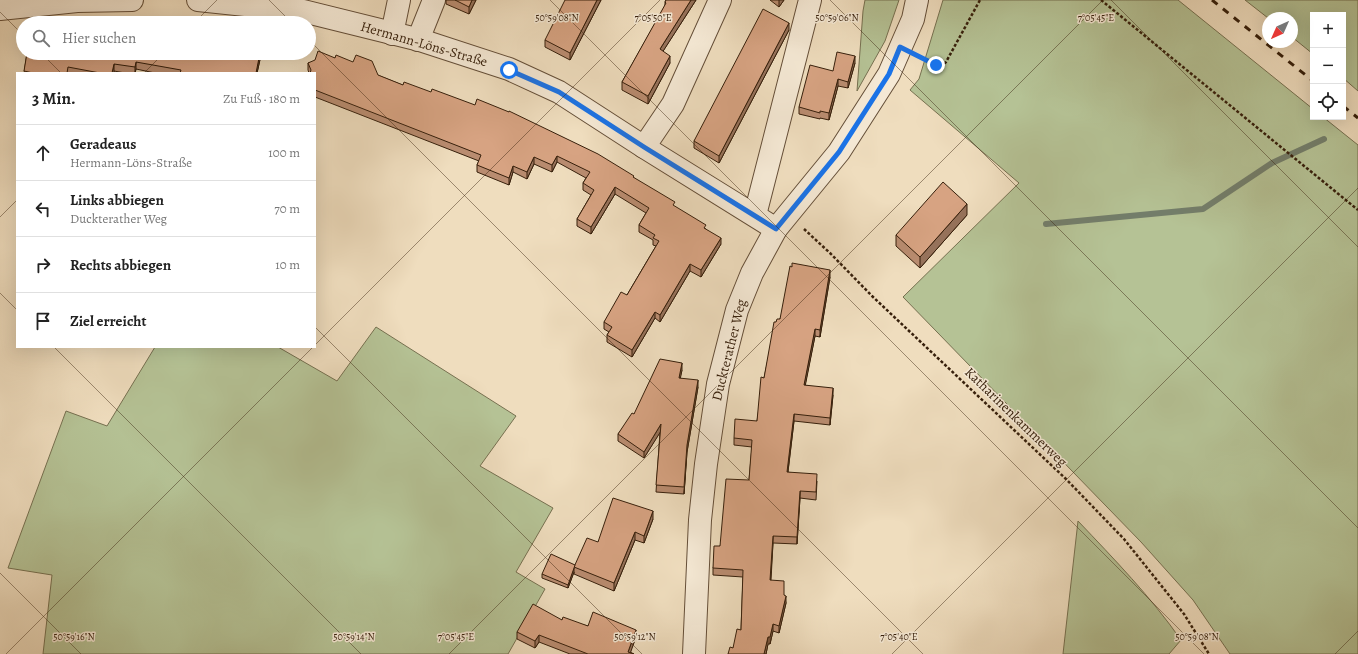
<!DOCTYPE html>
<html lang="de">
<head>
<meta charset="utf-8">
<style>
  :root { --surface:#fff; --page:#f2f2f2; --text:#222; --muted:#767676; --line:#e0e0e0 }
  body { margin:0; font-family:Alegreya,serif; background:var(--page); color:var(--text) }
  .controls { position:absolute; right:12px; top:12px; display:grid; overflow:hidden; border-radius:0px; box-shadow:0 4px 16px #0002 }
  .controls button { width:36px; height:36px; display:grid; place-items:center; padding:0; border:0; border-bottom:1px solid var(--line); background:var(--surface); color:var(--text); font:20px sans-serif }
  .compass { position:absolute; left:1262px; top:12px; width:36px; height:36px; border-radius:50%; background:var(--surface); box-shadow:0 4px 16px #0002; rotate:225deg }
  .stop { position:absolute; width:12px; height:12px; margin:-9px; border:3px solid #1a73e8; border-radius:50%; background:#fff }
  .stop.end { background:#1a73e8; border-color:#fff; box-shadow:0 1px 4px #0008 }
  .list { margin:0; padding:0; list-style:none }
  h2 { display:flex; justify-content:space-between; align-items:center; height:52px; margin:0; padding:0 16px; font-size:17px }
  h2 small { font-size:13px; font-weight:400; color:var(--muted) }
  .list li { display:grid; grid-template-columns:26px 1fr auto; gap:12px; align-items:center; box-sizing:border-box; height:56px; padding:0 16px; border-top:1px solid var(--line) }
  .list b { display:block; font-size:15px; white-space:nowrap }
  .list p { margin:0; font-size:13px; white-space:nowrap; color:var(--muted) }
  .list em { font-size:13px; font-style:normal; color:var(--muted) }
  .icon { flex:none; width:22px; height:22px; fill:none; stroke:currentColor; stroke-width:2; stroke-linecap:round; stroke-linejoin:round }
  .map { position:relative; flex:none; width:1358px; height:654px; overflow:hidden }
  .search { position:absolute; background:var(--surface); box-shadow:0 4px 16px #0002; left:16px; top:16px; width:300px; height:44px; display:flex; align-items:center; gap:10px; box-sizing:border-box; padding:0 14px; border-radius:22px; color:var(--muted); font-size:15px }
  .panel { position:absolute; background:var(--surface); box-shadow:0 4px 16px #0002; left:16px; top:72px; width:300px; height:276px; border-radius:0px }
  .map>svg:first-child { display:block }
</style>
</head>
<body>
<div class="map">
<svg width="1358" height="654" viewBox="0 0 1358 654">
  <rect width="100%" height="100%" fill="#efddbe"/>
  <filter id="stains"><feTurbulence type="fractalNoise" baseFrequency=".005" numOctaves="4"/><feColorMatrix values="0 0 0 0 .2 0 0 0 0 .09 0 0 0 0 .02 0 0 0 .5 -.17"/></filter>
  <radialGradient id="worn" r=".72"><stop offset=".6" stop-color="#630" stop-opacity="0"/><stop offset="1" stop-color="#630" stop-opacity=".3"/></radialGradient>
  <g fill="#b5c295" stroke="#767050">
    <polygon points="865,0 899,0 885,41 857,91 863,11"/>
    <polygon points="943,0 1178,0 1313,109 1313,117 1323,117 1358,145 1358,654 1230,654 1193,600 1141,542 903,297 1019,183 910,90 919,79"/>
    <polygon points="1245,0 1358,0 1358,91 1343,78 1343,15 1313,15 1313,54 1292,37 1292,18 1268,18"/>
    <polygon points="376,327 516,416 480,466 553,508 516,572 545,589 508,654 43,654 52,575 8,568 66,411 107,426 155,347 278,347 337,381"/>
    <path d="M1078 521C1114 559 1151 597 1181 640L1169 654H1063Z"/>
  </g>
  <g fill="none" stroke-linecap="round" stroke-linejoin="round">
    <polyline stroke="#737e6b" stroke-width="6" points="1046,224 1203,209 1272,163 1324,139"/>
    <g stroke="#644e38" stroke-width="24">
      <g id="minor">
        <polyline points="198,0 303,11 420,40 509,69 559,92 644,147 776,229"/>
        <polyline points="0,9 77,1 132,0"/>
        <polyline points="392,34 399,0"/>
        <polyline points="418,40 434,0"/>
        <polyline points="644,147 673,104 720,0"/>
        <polyline points="755,215 810,0"/>
        <polyline points="694,654 700,520 706,464 718,384 737,310 752,273 776,229 839,152 889,74 913,19 917,0"/>
      </g>
    </g>
    <g stroke="#361f0b" stroke-width="2.5" stroke-dasharray="3 2" stroke-linecap="butt">
      <polyline points="1101,0 1358,210"/>
      <path d="M921 57C928 61 938 69 946 62L980 0"/>
      <polyline points="804,229 831,254 872,296 1066,479 1124,539 1184,614 1209,654"/>
    </g>
    <use href="#minor" stroke="#f5e9d5" stroke-width="22"/>
    <g stroke="#361f0b" stroke-width="3" stroke-dasharray="7 7" stroke-linecap="butt">
      <polyline points="1212,0 1313,81"/>
      <polyline points="1343,106 1358,118"/>
    </g>
  </g>
  <g fill="#b98c70" stroke="#361f0b">
    <polygon points="446,0 476,0 469,14 446,4"/>
    <polygon points="601,0 570,60 545,47 545,40"/>
    <polygon points="666,0 696,0 663,51 670,63 648,104 622,90 622,82 665,6 665,2"/>
    <polygon points="770,0 784,0 779,7"/>
    <polygon points="789,30 719,163 694,148 694,141"/>
    <polygon points="27,53 261,53 261,55 257,73 155,73 136,69 135,73 125,73 114,71 114,73 24,73"/>
    <polygon points="335,58 634,178 706,229 721,244 701,277 690,271 660,322 655,318 632,357 607,342 607,335 609,332 604,329 604,322 627,295 656,246 653,245 653,240 639,232 639,225 646,213 615,194 591,234 577,226 577,219 591,195 583,190 583,183 586,178 557,162 552,172 534,164 527,179 513,172 509,185 477,172 477,165 479,161 315,97 315,73 309,73 308,70 308,63"/>
    <polygon points="855,63 848,88 838,86 829,120 820,118 820,119 799,114 799,107 833,71"/>
    <polygon points="967,215 920,268 896,246 896,235"/>
    <polygon points="830,277 820,337 815,336 805,385 833,395 830,425 794,421 788,472 817,481 816,500 800,498 797,544 773,543 771,580 784,595 786,603 779,633 773,631 770,644 768,644 766,654 728,654 733,648 741,630 743,577 713,575 713,568 720,546 749,480 752,447 734,445 734,438 757,421 764,378 776,322"/>
    <polygon points="682,370 680,378 698,387 687,452 684,494 656,492 660,432 644,458 618,441 618,434 634,414"/>
    <polygon points="653,519 644,543 635,540 614,591 574,574 574,572 568,588 542,578 542,574 575,565 598,542"/>
    <polygon points="562,620 636,637 630,652 634,654 570,654 539,642 535,648 517,639 517,632"/>
  </g>
  <g fill="#96725b" stroke="#361f0b">
    <polygon points="472,0 476,0 469,14 469,7"/>
    <polygon points="597,0 601,0 570,60 570,53"/>
    <polygon points="691,0 696,0 660,56 660,49"/>
    <polygon points="779,0 784,0 779,7"/>
    <polygon points="789,23 789,30 719,163 719,156"/>
    <polygon points="260,53 261,53 261,55 257,73 256,73"/>
    <polygon points="670,56 670,63 648,104 648,96"/>
    <polygon points="855,56 855,63 848,88 848,82"/>
    <polygon points="136,62 136,69 135,73 135,67"/>
    <polygon points="114,64 114,73 112,73"/>
    <polygon points="838,79 838,86 829,120 829,113"/>
    <polygon points="557,156 557,162 552,172 552,165"/>
    <polygon points="534,157 534,164 527,179 527,172"/>
    <polygon points="513,166 513,172 509,185 509,178"/>
    <polygon points="615,187 615,194 591,234 591,227"/>
    <polygon points="967,204 967,215 920,268 920,257"/>
    <polygon points="721,238 721,244 701,277 701,270"/>
    <polygon points="690,264 690,271 660,322 660,315"/>
    <polygon points="830,270 830,277 820,337 820,330"/>
    <polygon points="655,312 655,318 632,357 632,350"/>
    <polygon points="815,329 815,336 804,392 804,385"/>
    <polygon points="682,363 682,370 679,385 679,378"/>
    <polygon points="698,380 698,387 687,452 684,494 687,445"/>
    <polygon points="833,388 833,395 830,425 830,418"/>
    <polygon points="794,414 794,421 787,479 787,472"/>
    <polygon points="661,424 661,431 644,458 644,452"/>
    <polygon points="800,491 800,498 797,544 797,537"/>
    <polygon points="653,511 653,519 644,543 644,536"/>
    <polygon points="635,532 635,540 614,591 614,583"/>
    <polygon points="773,536 773,543 770,587 770,580"/>
    <polygon points="574,568 574,572 568,588 568,585"/>
    <polygon points="786,596 786,603 779,633 779,626"/>
    <polygon points="773,624 773,631 770,644 770,637"/>
    <polygon points="636,630 636,637 630,654 628,652"/>
    <polygon points="539,635 539,642 535,648 535,641"/>
    <polygon points="768,637 768,644 766,654 764,654"/>
  </g>
  <g fill="#d7a382" stroke="#361f0b">
    <polygon points="455,0 472,0 469,7"/>
    <polygon points="565,0 597,0 570,53 545,40"/>
    <polygon points="666,0 691,0 660,49 670,56 648,96 622,82 666,3 665,2"/>
    <polygon points="763,9 789,23 719,156 694,141"/>
    <polygon points="318,51 335,58 336,55 353,62 356,55 372,61 378,75 403,85 404,82 431,92 432,89 475,105 477,99 509,112 509,111 598,154 634,176 633,177 675,202 673,205 706,225 704,228 721,238 701,270 690,264 660,315 655,312 632,350 607,335 612,327 604,322 621,292 627,295 659,241 653,238 655,235 639,225 649,208 615,187 591,227 577,219 594,190 583,183 590,172 557,156 552,165 534,157 527,172 513,166 509,178 477,165 481,155 315,90 315,73 310,73 311,70 308,63 315,60"/>
    <polygon points="837,52 855,56 848,82 838,79 829,113 820,111 820,113 799,107 810,65 833,71"/>
    <polygon points="27,53 260,53 256,73 180,73 181,70 136,62 135,67 114,64 112,73 100,73 68,67 67,73 33,73 24,71"/>
    <polygon points="943,182 967,204 920,257 896,235"/>
    <polygon points="792,263 830,270 820,330 815,329 804,385 833,388 830,418 794,414 787,472 817,474 816,492 800,491 797,537 773,536 770,580 784,581 784,595 786,596 779,626 773,624 770,637 768,637 764,654 728,654 730,647 733,648 737,629 741,630 743,570 713,568 714,546 720,546 726,479 749,480 752,440 734,438 735,419 757,421 761,377 764,378 774,322 776,322 777,319 780,319 790,266 792,267"/>
    <polygon points="660,359 682,363 679,378 698,380 687,445 684,487 656,485 661,424 644,452 618,434 632,413 634,414"/>
    <polygon points="613,498 653,511 644,536 635,532 614,583 574,567 587,538 598,542"/>
    <polygon points="551,554 575,565 574,568 568,585 542,574"/>
    <polygon points="533,604 562,620 563,617 588,626 593,612 636,630 628,652 634,654 588,654 539,635 535,641 517,632"/>
  </g>
  <g fill="none" stroke-linecap="round" stroke-linejoin="round">
    <polyline stroke="#1a73e8" stroke-width="5" points="509,70 559,92 644,147 776,229 839,152 889,74 900,47 936,65"/>
  </g>
  <path fill="none" stroke="#361f0b" stroke-width="1" stroke-opacity="0.45" d="M269 0 292 23M550 0 1204 654M830 0 1358 528M1111 0 1358 247M0 12 23 35M194 23 217 0M309 40 923 654M41 53 61 73M144 73 164 53M0 217 17 200M0 293 17 310M315 327 642 654M315 345 660 0M54 347 361 654M0 573 81 654M6 654 313 347M449 654 1103 0M892 654 1358 188M1335 654 1358 631"/>
  <g text-anchor="middle" dominant-baseline="central" stroke-width="3" stroke-linejoin="round" paint-order="stroke">
    <g font-size="14" fill="#361f0b" stroke="#f5e9d5">
      <text transform="translate(424 44) rotate(16)">Hermann-Löns-Straße</text>
      <text transform="translate(729 350) rotate(-76)">Duckterather Weg</text>
      <text transform="translate(1016 417) rotate(44)">Katharinenkammerweg</text>
    </g>
  </g>
  <g font-size="10" text-anchor="middle" fill="#361f0b" stroke="#f5e9d5" stroke-width="3" stroke-linejoin="round" paint-order="stroke">
    <text x="557" y="21">50°59'08"N</text>
    <text x="653" y="21">7°05'50"E</text>
    <text x="837" y="21">50°59'06"N</text>
    <text x="1096" y="21">7°05'45"E</text>
    <text x="456" y="640">7°05'45"E</text>
    <text x="899" y="640">7°05'40"E</text>
    <text x="74" y="640">50°59'16"N</text>
    <text x="354" y="640">50°59'14"N</text>
    <text x="635" y="640">50°59'12"N</text>
    <text x="1197" y="640">50°59'08"N</text>
  </g>
  <rect width="100%" height="100%" filter="url(#stains)"/>
  <rect width="100%" height="100%" fill="url(#worn)"/>
</svg>
<div class="controls">
<button>+</button>
<button>−</button>
<button><svg class="icon" aria-label="locate" viewBox="0 0 24 24"><circle cx="12" cy="12" r="6"/><path d="M12 2v4M12 18v4M2 12h4M18 12h4"/></svg></button>
</div>
<svg class="compass" viewBox="-18 -18 36 36"><path d="M0-13l5 13h-10z" fill="#e53935"/><path d="M0 13l5-13h-10z" fill="#767676"/></svg>
<div class="stop" style="left:509px;top:70px"></div>
<div class="stop end" style="left:936px;top:65px"></div>
<div class="search"><svg class="icon" aria-label="search" viewBox="0 0 24 24"><circle cx="10" cy="10" r="6"/><path d="M15 15l6 6"/></svg>Hier suchen</div>
<section class="panel">
<h2>3 Min.<small>Zu Fuß · 180 m</small></h2>
<ul class="list">
<li><svg class="icon" aria-label="ahead" viewBox="0 0 24 24"><path d="M12 20V5M6 11l6-6 6 6"/></svg><div><b>Geradeaus</b><p>Hermann-Löns-Straße</p></div><em>100 m</em></li>
<li><svg class="icon" aria-label="left" viewBox="0 0 24 24"><path d="M17 20v-9H6M10 6l-5 5 5 5"/></svg><div><b>Links abbiegen</b><p>Duckterather Weg</p></div><em>70 m</em></li>
<li><svg class="icon" aria-label="right" viewBox="0 0 24 24"><path d="M7 20v-9h11M14 6l5 5-5 5"/></svg><div><b>Rechts abbiegen</b></div><em>10 m</em></li>
<li><svg class="icon" aria-label="arrive" viewBox="0 0 24 24"><path d="M6 21V4h12l-3 4 3 4H6"/></svg><div><b>Ziel erreicht</b></div></li>
</ul>
</section>
</div>
</body>
</html>
